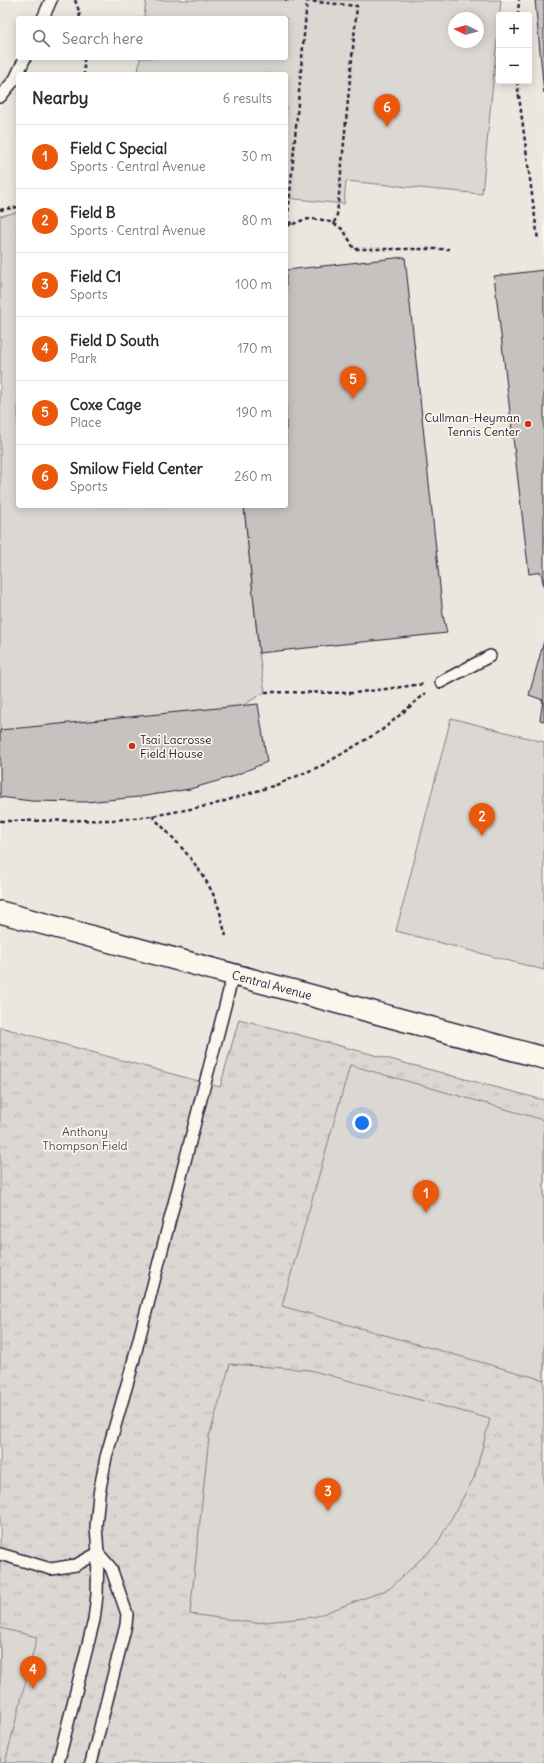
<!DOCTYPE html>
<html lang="en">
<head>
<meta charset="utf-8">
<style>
  :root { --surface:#fff; --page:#f2f2f3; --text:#2b2b33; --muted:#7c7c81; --line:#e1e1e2; --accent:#ea580c }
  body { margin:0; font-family:Delius,sans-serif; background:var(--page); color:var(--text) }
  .controls { position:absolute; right:12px; top:12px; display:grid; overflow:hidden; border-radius:4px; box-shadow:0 2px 10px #0003 }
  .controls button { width:36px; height:36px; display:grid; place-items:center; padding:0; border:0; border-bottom:1px solid var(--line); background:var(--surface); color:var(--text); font:20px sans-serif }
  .compass { position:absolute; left:448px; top:12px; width:36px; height:36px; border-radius:50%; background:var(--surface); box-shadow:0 2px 10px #0003; rotate:276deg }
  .you { position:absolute; left:362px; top:1123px; width:14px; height:14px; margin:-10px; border:3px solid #fff; border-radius:50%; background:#1a73e8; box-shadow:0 0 0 6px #1a73e833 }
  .badge { display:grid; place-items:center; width:26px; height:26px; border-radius:50%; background:var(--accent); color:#fff; font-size:13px; font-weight:700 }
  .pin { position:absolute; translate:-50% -33px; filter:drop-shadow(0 1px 2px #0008) }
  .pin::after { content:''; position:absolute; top:21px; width:14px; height:12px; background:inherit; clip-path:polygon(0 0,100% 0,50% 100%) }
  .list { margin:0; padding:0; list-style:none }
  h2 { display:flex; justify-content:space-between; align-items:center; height:52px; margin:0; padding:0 16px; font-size:17px }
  h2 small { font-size:13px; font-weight:400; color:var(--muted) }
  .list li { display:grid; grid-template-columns:26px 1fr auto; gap:12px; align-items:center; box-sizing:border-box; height:64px; padding:0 16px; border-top:1px solid var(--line) }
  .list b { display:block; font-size:15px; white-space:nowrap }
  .list p { margin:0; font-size:13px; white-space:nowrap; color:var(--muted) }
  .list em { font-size:13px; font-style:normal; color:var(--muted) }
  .icon { flex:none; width:22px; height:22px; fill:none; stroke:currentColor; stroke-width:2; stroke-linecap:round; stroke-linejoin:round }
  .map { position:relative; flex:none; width:544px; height:1763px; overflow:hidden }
  .search { position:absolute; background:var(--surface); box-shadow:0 2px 10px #0003; left:16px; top:16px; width:272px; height:44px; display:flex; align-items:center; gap:10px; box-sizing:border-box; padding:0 14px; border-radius:4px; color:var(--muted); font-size:15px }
  .panel { position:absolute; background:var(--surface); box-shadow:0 2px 10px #0003; left:16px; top:72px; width:272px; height:436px; border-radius:4px }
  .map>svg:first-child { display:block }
</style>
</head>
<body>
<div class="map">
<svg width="544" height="1763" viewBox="0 0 544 1763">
  <defs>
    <pattern id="park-tufts" width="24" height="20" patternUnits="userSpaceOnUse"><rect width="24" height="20" fill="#dbd8d3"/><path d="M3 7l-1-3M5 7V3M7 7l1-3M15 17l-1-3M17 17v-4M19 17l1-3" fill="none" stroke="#bcb9b6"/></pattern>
  </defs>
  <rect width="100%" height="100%" fill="#fbf7ec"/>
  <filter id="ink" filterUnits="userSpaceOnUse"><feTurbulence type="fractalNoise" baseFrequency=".025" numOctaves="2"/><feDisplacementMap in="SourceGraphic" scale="8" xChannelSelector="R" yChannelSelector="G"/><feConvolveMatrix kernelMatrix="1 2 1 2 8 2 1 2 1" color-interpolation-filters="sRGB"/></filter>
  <g filter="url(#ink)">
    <path fill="#ebe7df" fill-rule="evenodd" d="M0 0H544V1763H0ZM499 15H529V81H499ZM18 18H286V58H18ZM454 18H478V42H454ZM18 74H286V506H18Z"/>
    <polygon fill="url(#park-tufts)" stroke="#7e7d87" points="239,1019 544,1100 544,1763 0,1763 0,1027 220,1087"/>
    <g fill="#dbd8d3" stroke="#7e7d87" fill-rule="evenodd">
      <path d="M146 0H501L482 194 346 181 344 204 286 198V74H138L140 58H286V18H144ZM454 18H478V42H454Z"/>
      <polygon points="18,212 18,506 244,506 259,653 265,692 232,712 0,754 0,216"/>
      <polygon points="451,718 544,742 544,970 396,931"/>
      <polygon points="350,1065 544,1120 544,1380 282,1306"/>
      <polygon points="230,1364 310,1370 490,1419 474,1478 437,1544 389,1589 314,1617 256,1623 190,1614 209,1437"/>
      <polygon points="0,1628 37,1637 5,1763 0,1763"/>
    </g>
    <g fill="#c6c2c0" stroke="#22223b">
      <polygon points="535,0 544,0 544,93"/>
      <polygon points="405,257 443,615 447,633 259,653 244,506 286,506 286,270"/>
      <polygon points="544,270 544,588 541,572 529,574 494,276"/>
      <polygon points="544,641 544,721 540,720 543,700 529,695"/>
      <polygon points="258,704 267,762 231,777 190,789 139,797 86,802 31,801 0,797 0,730"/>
    </g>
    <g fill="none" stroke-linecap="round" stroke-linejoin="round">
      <g stroke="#22223b" stroke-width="14">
        <g id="lane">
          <polyline points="43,18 51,0"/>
          <polyline points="0,97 15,79 25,58"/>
          <polyline points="441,682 490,656"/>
          <polyline points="0,1554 51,1569 76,1565 98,1553"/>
          <polyline points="58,1763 94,1620 97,1595 98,1553 96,1526 99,1494 106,1457 130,1374 233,975"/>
          <polyline points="91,1763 126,1625 127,1614 111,1568 98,1553"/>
        </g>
      </g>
      <g stroke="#22223b" stroke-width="24">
        <polyline id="street" points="0,912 544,1058"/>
      </g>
      <g stroke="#22223b" stroke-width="2.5" stroke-dasharray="4 3" stroke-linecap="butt">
        <polyline points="75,0 79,11 80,18"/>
        <polyline points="285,0 307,0"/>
        <polyline points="518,15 519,0"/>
        <polyline points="84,58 84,74"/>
        <polyline points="517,81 538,240"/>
        <polyline points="0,210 18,207"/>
        <path d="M286 225C293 226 297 221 304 220 316 217 334 221 343 230 347 235 351 243 354 249H449"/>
        <polyline points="291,225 288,217 307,1 357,6 337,215 334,223"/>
        <polyline points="265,692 354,693 424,684"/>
        <path d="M152 816C178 843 205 870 218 906 221 915 223 926 226 936"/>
        <polyline points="0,821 115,820 152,816 212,805 276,785 323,765 382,730 426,693"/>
      </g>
      <use href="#lane" stroke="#fbf7ec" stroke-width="11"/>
      <use href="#street" stroke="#fbf7ec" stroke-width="21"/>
    </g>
  </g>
  <g fill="#c8321e" stroke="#fbf7ec" stroke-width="1.5">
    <circle cx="528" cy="424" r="4"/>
    <circle cx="132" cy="746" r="4"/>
  </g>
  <g text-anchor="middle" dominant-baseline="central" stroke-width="3.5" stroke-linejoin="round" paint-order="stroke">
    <g font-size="12" fill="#22223b" stroke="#fbf7ec" text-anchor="end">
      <text x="520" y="417">Cullman-Heyman<tspan x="520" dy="14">Tennis Center</tspan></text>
      <text x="140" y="739" text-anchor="start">Tsai Lacrosse<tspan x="140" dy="14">Field House</tspan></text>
    </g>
    <g font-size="12" fill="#22223b" stroke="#fbf7ec">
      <text transform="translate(272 985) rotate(15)">Central Avenue</text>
    </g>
    <g font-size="12" fill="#505061" stroke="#fbf7ec">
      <text x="85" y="1131">Anthony<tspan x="85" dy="14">Thompson Field</tspan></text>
    </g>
  </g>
</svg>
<div class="controls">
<button>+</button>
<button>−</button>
</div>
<svg class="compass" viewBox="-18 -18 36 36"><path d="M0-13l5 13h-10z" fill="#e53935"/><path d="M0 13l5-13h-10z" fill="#7c7c81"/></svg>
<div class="you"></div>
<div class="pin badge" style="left:426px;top:1213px">1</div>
<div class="pin badge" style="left:482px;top:836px">2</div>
<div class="pin badge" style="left:328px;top:1511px">3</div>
<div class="pin badge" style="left:33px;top:1689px">4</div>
<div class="pin badge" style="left:353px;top:399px">5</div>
<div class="pin badge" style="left:387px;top:127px">6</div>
<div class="search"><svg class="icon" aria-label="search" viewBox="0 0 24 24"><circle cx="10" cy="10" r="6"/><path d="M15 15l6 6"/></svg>Search here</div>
<section class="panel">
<h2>Nearby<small>6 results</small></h2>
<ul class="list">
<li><span class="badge">1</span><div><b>Field C Special</b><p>Sports · Central Avenue</p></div><em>30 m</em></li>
<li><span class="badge">2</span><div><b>Field B</b><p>Sports · Central Avenue</p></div><em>80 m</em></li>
<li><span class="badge">3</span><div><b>Field C1</b><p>Sports</p></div><em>100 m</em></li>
<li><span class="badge">4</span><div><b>Field D South</b><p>Park</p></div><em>170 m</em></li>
<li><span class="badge">5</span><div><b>Coxe Cage</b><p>Place</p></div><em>190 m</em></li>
<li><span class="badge">6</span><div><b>Smilow Field Center</b><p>Sports</p></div><em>260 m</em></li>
</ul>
</section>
</div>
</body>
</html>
